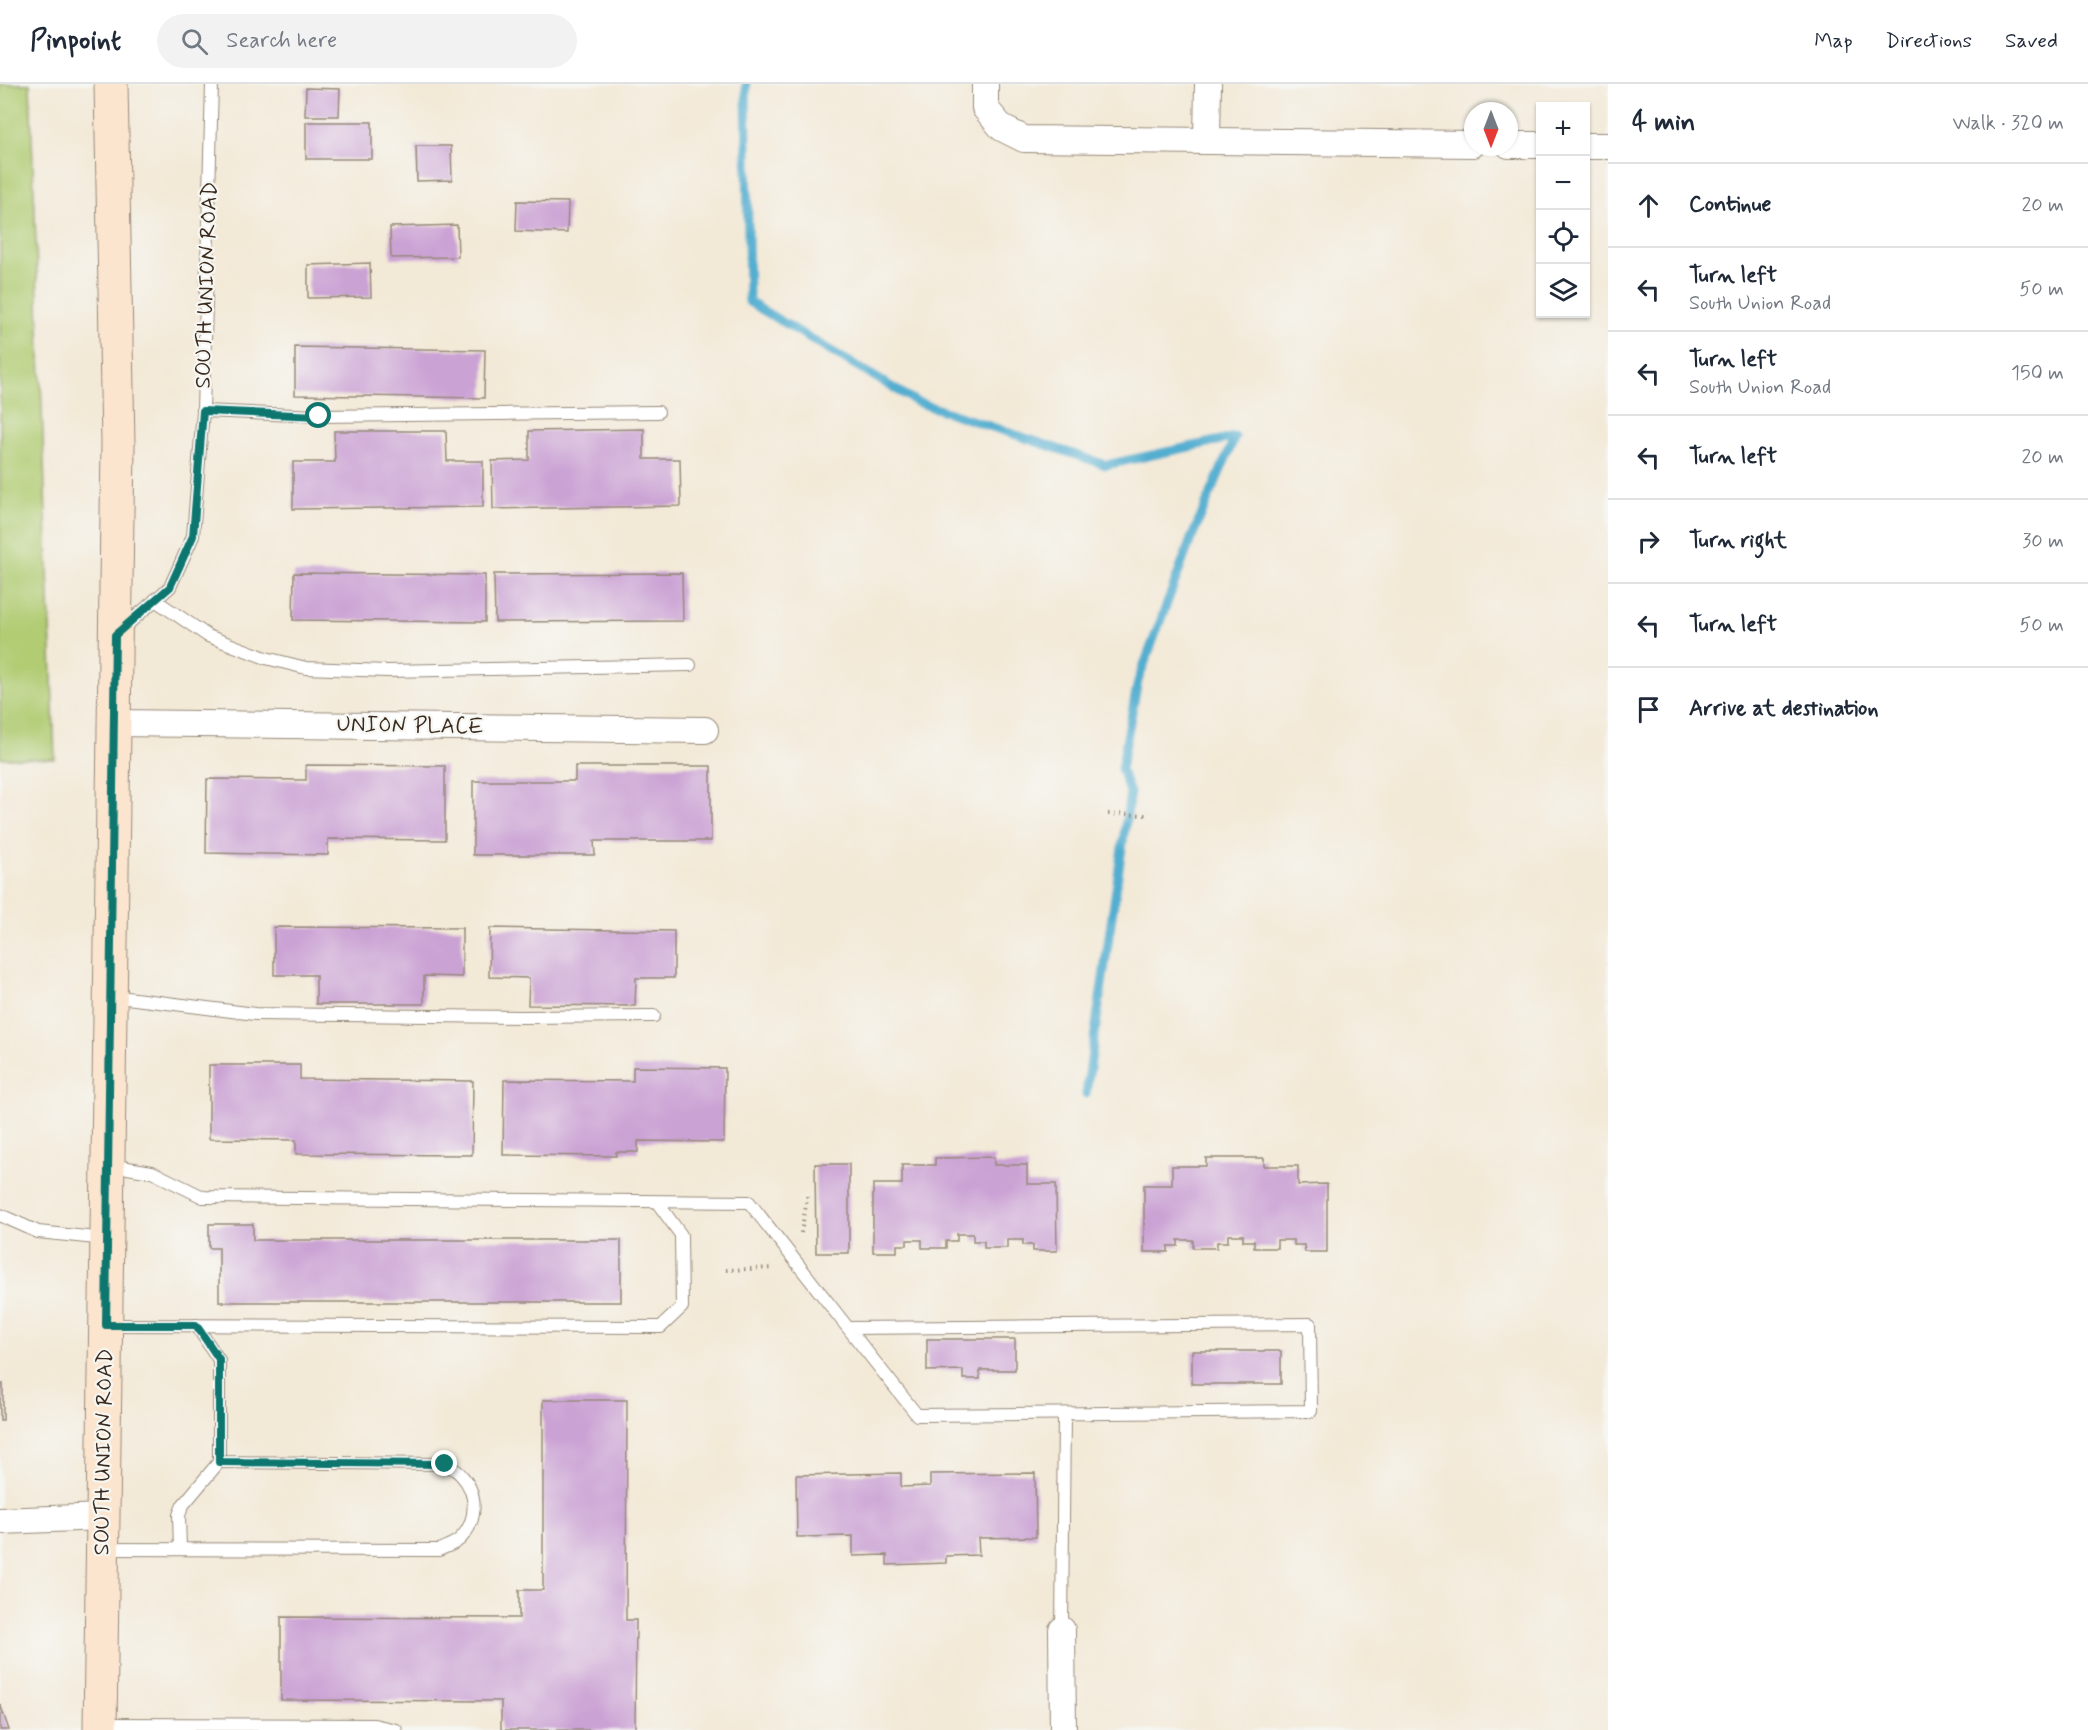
<!DOCTYPE html>
<html lang="en">
<head>
<meta charset="utf-8">
<style>
  :root { --surface:#fff; --page:#f2f2f3; --text:#1f2937; --muted:#747a83; --line:#e0e1e3 }
  body { margin:0; font-family:Mynerve,sans-serif; background:var(--page); color:var(--text) }
  .controls { position:absolute; right:18px; top:18px; display:grid; overflow:hidden; border-radius:0px; box-shadow:0 2px 4px #0004 }
  .controls button { width:54px; height:54px; display:grid; place-items:center; padding:0; border:0; border-bottom:2px solid var(--line); background:var(--surface); color:var(--text); font:30px sans-serif }
  .compass { position:absolute; left:1464px; top:18px; width:54px; height:54px; border-radius:50%; background:var(--surface); box-shadow:0 2px 4px #0004; rotate:180deg }
  .stop { position:absolute; width:18px; height:18px; margin:-14px; border:4px solid #0f766e; border-radius:50%; background:#fff }
  .stop.end { background:#0f766e; border-color:#fff; box-shadow:0 2px 6px #0008 }
  .list { margin:0; padding:0; list-style:none }
  h2 { display:flex; justify-content:space-between; align-items:center; height:78px; margin:0; padding:0 24px; font-size:26px }
  h2 small { font-size:20px; font-weight:400; color:var(--muted) }
  .list li { display:grid; grid-template-columns:39px 1fr auto; gap:18px; align-items:center; box-sizing:border-box; height:84px; padding:0 24px; border-top:2px solid var(--line) }
  .list b { display:block; font-size:22px; white-space:nowrap }
  .list p { margin:0; font-size:20px; white-space:nowrap; color:var(--muted) }
  .list em { font-size:20px; font-style:normal; color:var(--muted) }
  .icon { flex:none; width:33px; height:33px; fill:none; stroke:currentColor; stroke-width:2; stroke-linecap:round; stroke-linejoin:round }
  .map { position:relative; flex:none; width:1608px; height:1646px; overflow:hidden }
  header { display:flex; align-items:center; gap:36px; box-sizing:border-box; height:84px; padding:0 30px; background:var(--surface); border-bottom:2px solid var(--line) }
  header strong { font-size:28px }
  nav { display:flex; gap:33px; margin-inline-start:auto; font-size:21px }
  .search { width:420px; height:54px; background:var(--page); display:flex; align-items:center; gap:15px; box-sizing:border-box; padding:0 21px; border-radius:33px; color:var(--muted); font-size:22px }
  main { display:flex }
  aside { flex:1; background:var(--surface) }
  .map>svg:first-child { display:block }
</style>
</head>
<body>
<header>
<strong>Pinpoint</strong>
<div class="search"><svg class="icon" aria-label="search" viewBox="0 0 24 24"><circle cx="10" cy="10" r="6"/><path d="M15 15l6 6"/></svg>Search here</div>
<nav><a>Map</a><a>Directions</a><a>Saved</a></nav>
</header>
<main>
<div class="map">
<svg width="1608" height="1646" viewBox="0 0 1608 1646">
  <rect width="100%" height="100%" fill="#f6f6f2"/>
  <filter id="ink" filterUnits="userSpaceOnUse"><feTurbulence type="fractalNoise" baseFrequency=".0167" numOctaves="2"/><feDisplacementMap in="SourceGraphic" scale="12" xChannelSelector="R" yChannelSelector="G"/><feConvolveMatrix kernelMatrix="1 2 1 2 8 2 1 2 1" color-interpolation-filters="sRGB"/></filter>
  <filter id="wash" filterUnits="userSpaceOnUse"><feTurbulence type="fractalNoise" baseFrequency=".008" numOctaves="4" result="noise"/><feDisplacementMap in="SourceGraphic" scale="24" xChannelSelector="R" yChannelSelector="G"/><feGaussianBlur stdDeviation="1.35" result="paint"/><feColorMatrix in="noise" values="0 0 0 0 0 0 0 0 0 0 0 0 0 0 0 0 0 1.4 0 .05"/><feComposite in="paint" operator="in"/></filter>
  <g filter="url(#wash)">
    <rect width="100%" height="100%" fill="#f3e9d7"/>
    <polygon fill="#b1cc73" stroke="#767b48" stroke-width="1.5" points="0,0 30,0 55,675 0,674"/>
    <g fill="none" stroke-linecap="round" stroke-linejoin="round">
      <polyline stroke="#53aed0" stroke-width="9" points="746,0 749,218 917,318 1106,381 1235,353 1191,455 1138,597 1121,685 1130,709 1086,1010"/>
    </g>
    <g id="blocks">
      <g fill="#cba2d4">
        <polygon points="306,4 340,5 339,32 305,32"/>
        <rect x="306" y="38" width="66" height="37"/>
        <polygon points="416,62 451,62 452,96 417,97"/>
        <polygon points="517,117 568,118 567,149 516,147"/>
        <polygon points="457,141 458,173 391,174 390,143"/>
        <polygon points="370,179 371,213 308,214 308,181"/>
        <polygon points="295,263 485,266 484,314 295,311"/>
        <polygon points="644,345 644,375 680,375 681,422 493,425 492,377 529,376 529,347"/>
        <polygon points="334,347 446,347 447,377 483,377 483,423 293,425 293,378 335,378"/>
        <polygon points="294,489 485,491 485,538 293,536"/>
        <polygon points="682,489 683,537 495,538 494,490"/>
        <polygon points="306,681 445,682 445,756 328,755 328,771 206,769 207,695 306,696"/>
        <polygon points="575,682 711,682 711,757 594,757 595,771 473,771 473,697 575,697"/>
        <polygon points="274,843 462,844 462,893 424,892 424,920 316,920 316,891 274,891"/>
        <polygon points="490,844 674,847 674,894 636,894 635,922 528,921 529,894 489,893"/>
        <polygon points="209,981 300,981 300,995 473,997 472,1071 296,1070 296,1056 209,1055"/>
        <polygon points="633,983 725,984 724,1058 638,1057 638,1068 616,1068 616,1072 503,1071 504,996 633,997"/>
        <polygon points="994,1073 994,1081 1027,1081 1027,1100 1056,1100 1057,1167 1033,1167 1033,1161 1023,1161 1023,1156 1007,1156 1007,1164 984,1164 984,1157 973,1157 973,1150 957,1150 957,1157 946,1157 946,1164 922,1164 922,1156 907,1156 907,1161 897,1161 897,1168 873,1168 873,1100 902,1100 902,1081 935,1081 935,1074"/>
        <polygon points="1206,1074 1264,1074 1264,1082 1298,1082 1298,1101 1327,1100 1327,1168 1305,1168 1304,1161 1294,1161 1294,1156 1277,1156 1277,1164 1254,1164 1254,1157 1243,1157 1243,1151 1228,1151 1228,1158 1217,1158 1217,1164 1193,1164 1193,1156 1178,1156 1178,1162 1168,1162 1168,1168 1144,1168 1144,1101 1172,1101 1172,1082 1206,1082"/>
        <polygon points="815,1080 849,1080 849,1169 816,1169"/>
        <polygon points="209,1140 253,1140 253,1156 621,1156 621,1218 219,1218 219,1164 209,1164"/>
        <polygon points="927,1255 1015,1255 1015,1286 980,1286 980,1295 963,1295 963,1286 927,1287"/>
        <rect x="1192" y="1267" width="89" height="33"/>
        <rect x="0" y="1300" width="3" height="36"/>
        <polygon points="543,1316 627,1316 626,1536 636,1536 635,1646 501,1646 501,1617 281,1616 281,1533 519,1534 519,1506 543,1506"/>
        <polygon points="901,1389 901,1403 930,1402 930,1390 1035,1389 1036,1453 978,1454 979,1471 946,1472 946,1479 887,1481 887,1471 853,1472 853,1452 797,1453 796,1391"/>
        <polygon points="0,1620 9,1646 0,1646"/>
      </g>
    </g>
  </g>
  <g filter="url(#ink)">
    <use href="#blocks" fill-opacity="0" stroke="#978a7a" stroke-width="1.5"/>
    <g fill="none" stroke-linecap="round" stroke-linejoin="round">
      <g stroke="#978a7a" stroke-width="14">
        <g id="lane">
          <polyline points="203,327 319,332 658,328"/>
          <polyline points="155,516 208,552 266,574 306,584 387,587 690,581"/>
          <polyline points="121,546 170,503 193,452 203,327 212,0"/>
          <polyline points="111,912 255,930 522,933 654,932"/>
          <polyline points="109,1081 152,1088 203,1113 749,1118 848,1244 1310,1240 1311,1327 917,1331 848,1244"/>
          <polyline points="0,1131 38,1148 106,1155"/>
          <polyline points="108,1241 661,1243 682,1223 681,1151 657,1118"/>
          <path d="M103 1465 439 1466C445 1463 455 1460 460 1455 478 1437 478 1409 461 1391 457 1386 450 1383 445 1380L219 1378V1276L196 1241"/>
          <polyline points="180,1465 179,1431 183,1421 219,1378"/>
          <polyline points="1062,1546 1064,1330"/>
          <polyline points="101,1640 374,1641 396,1646"/>
        </g>
      </g>
      <g stroke="#978a7a" stroke-width="28">
        <g id="street">
          <polyline points="985,0 985,24 1002,44 1024,55 1473,60"/>
          <polyline points="1207,56 1208,0"/>
          <polyline points="1509,61 1540,61"/>
          <polyline points="1586,62 1608,62"/>
          <polyline points="114,639 705,646"/>
          <polyline points="0,1437 103,1433"/>
          <polyline points="1062,1546 1063,1646"/>
        </g>
      </g>
      <g stroke="#978a7a" stroke-width="35">
        <polyline id="secondary" points="100,1646 118,359 111,0"/>
      </g>
      <g stroke="#978a7a" stroke-width="4" stroke-dasharray="1.5 4.5" stroke-linecap="butt">
        <polyline points="1108,730 1148,731"/>
        <polyline points="801,1149 808,1109"/>
        <polyline points="726,1186 773,1184"/>
      </g>
      <use href="#lane" stroke="#fff" stroke-width="12"/>
      <use href="#street" stroke="#fff" stroke-width="26"/>
      <use href="#secondary" stroke="#fbe5cf" stroke-width="33"/>
    </g>
  </g>
  <g fill="none" stroke-linecap="round" stroke-linejoin="round" filter="url(#ink)">
    <polyline stroke="#0f766e" stroke-width="8" points="319,332 203,327 193,452 170,503 115,551 106,1241 196,1241 219,1275 219,1378 445,1380"/>
  </g>
  <g text-anchor="middle" dominant-baseline="central" stroke-width="4.5" stroke-linejoin="round" paint-order="stroke">
    <g font-size="22" fill="#3b2a1e" stroke="#f6f6f2">
      <text transform="translate(207 201) rotate(-88)">SOUTH UNION ROAD</text>
      <text transform="translate(410 642) rotate(1)">UNION PLACE</text>
      <text transform="translate(104 1368) rotate(-89)">SOUTH UNION ROAD</text>
    </g>
  </g>
</svg>
<div class="controls">
<button>+</button>
<button>−</button>
<button><svg class="icon" aria-label="locate" viewBox="0 0 24 24"><circle cx="12" cy="12" r="6"/><path d="M12 2v4M12 18v4M2 12h4M18 12h4"/></svg></button>
<button><svg class="icon" aria-label="layers" viewBox="0 0 24 24"><path d="M12 4l9 5-9 5-9-5zM3 14l9 5 9-5"/></svg></button>
</div>
<svg class="compass" viewBox="-18 -18 36 36"><path d="M0-13l5 13h-10z" fill="#e53935"/><path d="M0 13l5-13h-10z" fill="#747a83"/></svg>
<div class="stop" style="left:319px;top:332px"></div>
<div class="stop end" style="left:445px;top:1380px"></div>
</div>
<aside>
<h2>4 min<small>Walk · 320 m</small></h2>
<ul class="list">
<li><svg class="icon" aria-label="ahead" viewBox="0 0 24 24"><path d="M12 20V5M6 11l6-6 6 6"/></svg><div><b>Continue</b></div><em>20 m</em></li>
<li><svg class="icon" aria-label="left" viewBox="0 0 24 24"><path d="M17 20v-9H6M10 6l-5 5 5 5"/></svg><div><b>Turn left</b><p>South Union Road</p></div><em>50 m</em></li>
<li><svg class="icon" aria-label="left" viewBox="0 0 24 24"><path d="M17 20v-9H6M10 6l-5 5 5 5"/></svg><div><b>Turn left</b><p>South Union Road</p></div><em>150 m</em></li>
<li><svg class="icon" aria-label="left" viewBox="0 0 24 24"><path d="M17 20v-9H6M10 6l-5 5 5 5"/></svg><div><b>Turn left</b></div><em>20 m</em></li>
<li><svg class="icon" aria-label="right" viewBox="0 0 24 24"><path d="M7 20v-9h11M14 6l5 5-5 5"/></svg><div><b>Turn right</b></div><em>30 m</em></li>
<li><svg class="icon" aria-label="left" viewBox="0 0 24 24"><path d="M17 20v-9H6M10 6l-5 5 5 5"/></svg><div><b>Turn left</b></div><em>50 m</em></li>
<li><svg class="icon" aria-label="arrive" viewBox="0 0 24 24"><path d="M6 21V4h12l-3 4 3 4H6"/></svg><div><b>Arrive at destination</b></div></li>
</ul>
</aside>
</main>
</body>
</html>
